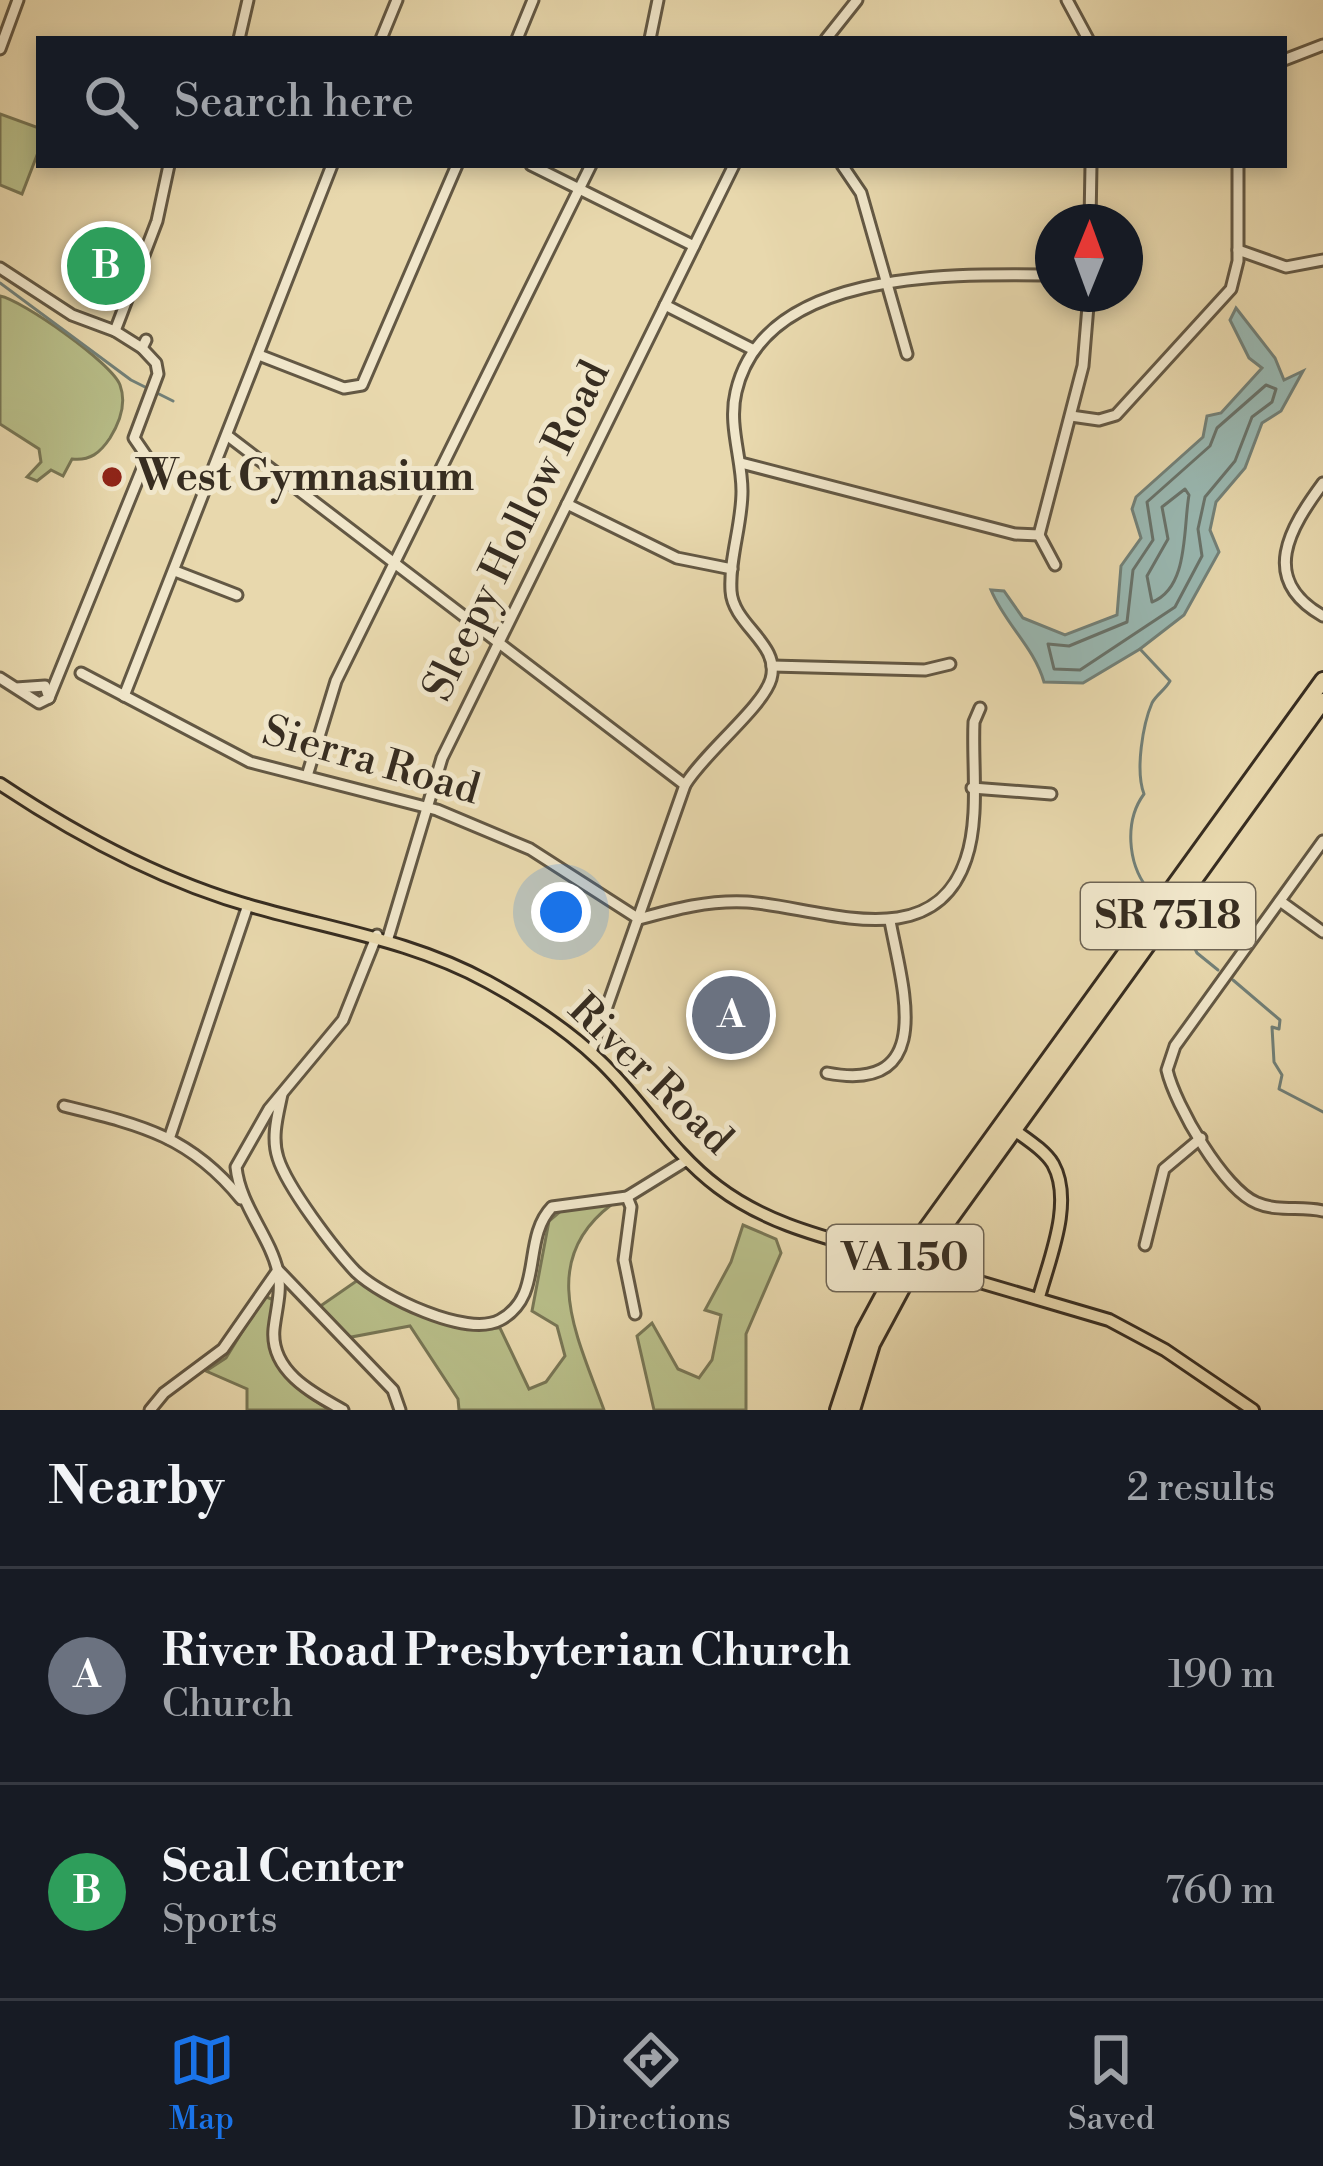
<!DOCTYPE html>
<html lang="en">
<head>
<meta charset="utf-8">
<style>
  :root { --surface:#171b24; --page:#242831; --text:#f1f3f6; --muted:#9ea1a6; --line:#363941; --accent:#1a73e8 }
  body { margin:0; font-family:"Libre Bodoni",serif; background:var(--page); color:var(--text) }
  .compass { position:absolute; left:1035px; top:204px; width:108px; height:108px; border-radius:50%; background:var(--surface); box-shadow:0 6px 18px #0003; rotate:1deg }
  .you { position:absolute; left:561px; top:912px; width:42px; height:42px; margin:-30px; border:9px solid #fff; border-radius:50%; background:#1a73e8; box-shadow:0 0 0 18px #1a73e833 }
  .badge { display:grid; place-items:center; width:78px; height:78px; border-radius:50%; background:var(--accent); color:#fff; font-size:39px; font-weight:700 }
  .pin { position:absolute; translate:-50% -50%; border:6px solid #fff; box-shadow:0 3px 12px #0006 }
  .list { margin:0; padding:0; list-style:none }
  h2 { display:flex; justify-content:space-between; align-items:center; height:156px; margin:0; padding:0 48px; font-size:51px }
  h2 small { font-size:39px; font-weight:400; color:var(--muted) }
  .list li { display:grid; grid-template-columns:78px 1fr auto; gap:36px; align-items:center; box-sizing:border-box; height:216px; padding:0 48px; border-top:3px solid var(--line) }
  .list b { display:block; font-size:45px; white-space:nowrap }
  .list p { margin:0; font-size:39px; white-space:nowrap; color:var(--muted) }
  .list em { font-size:39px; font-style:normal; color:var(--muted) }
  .icon { flex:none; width:66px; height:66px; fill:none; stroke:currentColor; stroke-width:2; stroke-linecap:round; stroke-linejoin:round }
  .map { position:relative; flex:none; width:1323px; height:1410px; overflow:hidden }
  .search { position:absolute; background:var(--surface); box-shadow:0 6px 18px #0003; left:36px; right:36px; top:36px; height:132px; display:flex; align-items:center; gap:30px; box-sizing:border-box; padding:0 42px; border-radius:0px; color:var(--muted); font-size:45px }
  .sheet { height:588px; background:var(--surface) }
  nav { display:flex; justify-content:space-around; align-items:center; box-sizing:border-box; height:168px; border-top:3px solid var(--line); background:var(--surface); font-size:33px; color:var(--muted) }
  nav a { display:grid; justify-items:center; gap:6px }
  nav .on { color:var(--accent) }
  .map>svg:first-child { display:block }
</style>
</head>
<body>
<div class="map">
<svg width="1323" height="1410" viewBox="0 0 1323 1410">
  <rect width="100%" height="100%" fill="#e8d8ad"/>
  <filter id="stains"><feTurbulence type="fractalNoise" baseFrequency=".00167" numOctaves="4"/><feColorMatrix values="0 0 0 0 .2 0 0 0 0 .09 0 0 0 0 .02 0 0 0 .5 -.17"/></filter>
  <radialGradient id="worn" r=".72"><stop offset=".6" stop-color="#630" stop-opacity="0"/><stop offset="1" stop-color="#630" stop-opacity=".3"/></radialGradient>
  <g fill="#b8be89" stroke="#787655" stroke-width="3">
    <polygon points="0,114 39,128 39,150 22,194 0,185"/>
    <path d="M0 296C22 300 112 363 120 385 127 404 120 422 110 438 100 453 90 461 72 459L63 476 51 470 37 481 27 477 41 462 39 449 0 424Z"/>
    <path d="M611 1205C537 1261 577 1336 604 1410H459L458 1399 410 1326 346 1338 319 1307 358 1280C403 1302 447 1330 500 1328L529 1389 546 1382 565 1356 557 1326 532 1311 549 1221 563 1209Z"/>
    <polygon points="743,1225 776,1239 781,1253 746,1334 746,1410 654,1410 637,1336 652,1323 678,1369 699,1378 712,1360 721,1315 705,1310 731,1262"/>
    <path d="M264 1296 274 1300C268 1363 276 1378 330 1410H247V1389L206 1371 226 1358Z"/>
  </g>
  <path fill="#99b8b2" stroke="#728078" stroke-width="3" d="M1236 308 1275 358 1284 380 1303 371 1281 411 1262 423 1245 468 1216 502 1210 530 1219 552 1184 615 1140 649 1083 683 1044 682C1034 647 1005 624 991 590L1004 591 1023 618 1065 635 1117 615 1121 566 1141 538 1132 509 1136 497 1203 437 1207 416 1221 413 1262 368 1249 358 1230 320Z"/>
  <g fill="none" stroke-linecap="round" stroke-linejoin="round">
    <g stroke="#68726a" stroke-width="3">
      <polygon points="1266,385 1276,389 1272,402 1252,417 1235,461 1205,497 1198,529 1202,556 1175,607 1080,670 1054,669 1048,644 1069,646 1127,622 1133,570 1153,540 1147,502 1210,446 1217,428"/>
      <path d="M1185 489 1189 495C1183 528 1189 588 1152 602L1147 576 1168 539 1162 507Z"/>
    </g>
    <g stroke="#728078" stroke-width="3">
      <polyline points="0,283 131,380 173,401"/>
      <path d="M1140 649 1170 681C1165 690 1156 695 1152 703 1143 724 1135 770 1144 794 1124 821 1128 863 1147 888"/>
      <polyline points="1185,928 1197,953 1218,970"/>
      <polyline points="1233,980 1280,1020 1279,1029 1272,1027 1274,1062 1282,1075 1279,1089 1323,1112"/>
    </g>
    <g stroke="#635844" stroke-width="15">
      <g id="minor">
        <polyline points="1067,0 1088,39"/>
        <polyline points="239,39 248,0"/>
        <polyline points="381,39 397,0"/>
        <polyline points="517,39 533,0"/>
        <polyline points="650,39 658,0"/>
        <polyline points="826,39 857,0"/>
        <polyline points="0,49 18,0"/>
        <polyline points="1284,60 1323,45"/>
        <polyline points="531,165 694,246"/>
        <polyline points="842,165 861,193 907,354"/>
        <polyline points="1090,222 1091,165"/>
        <polyline points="1238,250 1286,267 1323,260"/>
        <polyline points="0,268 72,315 115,331 157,221 169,165"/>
        <polyline points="665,305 754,350"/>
        <polyline points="115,331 142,348 146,340"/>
        <polyline points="259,355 344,388 362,385 457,165"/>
        <polyline points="1071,416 1099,420 1116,415 1231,289 1238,261 1238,165"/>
        <polyline points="228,436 685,785"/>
        <polyline points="741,463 1015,534 1039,535"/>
        <path d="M1323 483C1290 528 1258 579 1323 616"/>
        <polyline points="567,504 677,558 732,569"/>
        <polyline points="1039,535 1083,366 1089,294"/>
        <polyline points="1039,535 1055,565"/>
        <polyline points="175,571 237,595"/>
        <polyline points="772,666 925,670 950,664"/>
        <path d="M81 673 250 762 437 810 530 849 639 919C675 909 709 900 747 902 819 907 933 958 966 859 980 818 972 764 974 722L980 708"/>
        <polyline points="0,678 39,703 49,698 45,686 16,688"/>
        <polyline points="124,696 332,165"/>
        <polyline points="49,698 147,457 134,438 158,374 156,363 142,348"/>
        <polyline points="307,776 336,681 591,165"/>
        <polyline points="972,788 1051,794"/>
        <path d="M1323 841 1175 1046 1167 1070C1175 1105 1224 1190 1257 1203 1278 1212 1301 1206 1323 1211"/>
        <polyline points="1280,901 1323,932"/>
        <polyline points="388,938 442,758 734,165"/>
        <path d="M591 1052 685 785C704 753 763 707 771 679 781 644 733 625 731 591 729 558 742 525 742 491 742 458 728 425 736 392 764 268 955 274 1053 275"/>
        <path d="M827 1073C938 1094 902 986 890 921"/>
        <path d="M282 1094C278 1114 271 1137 278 1158 287 1187 334 1249 356 1272 381 1296 467 1338 500 1320 545 1296 521 1239 552 1207L627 1197 687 1160"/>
        <path d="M64 1106C141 1125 190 1136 241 1199"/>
        <polyline points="169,1139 248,905"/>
        <polyline points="627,1197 631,1207 624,1260 635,1314"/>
        <polyline points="1145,1245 1164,1169 1201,1138"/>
        <polyline points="150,1410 164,1393 223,1349 278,1270 393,1390 400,1410"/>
        <path d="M343 1410C312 1393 270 1371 274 1329 276 1310 282 1291 278 1272 270 1236 240 1206 236 1167L269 1109 343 1020 377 935"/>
      </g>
    </g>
    <g stroke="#372d21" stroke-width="16">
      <g id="major">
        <path d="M0 784C78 836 164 882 254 907 335 930 413 941 488 982 528 1004 567 1029 600 1061 642 1101 671 1152 718 1187 768 1225 828 1238 887 1255"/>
        <path d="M1009 1126C1023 1137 1044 1149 1053 1164 1074 1202 1049 1260 1039 1297"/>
        <polyline points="939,1270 1109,1320 1165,1350 1253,1410"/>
      </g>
    </g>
    <g stroke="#372d21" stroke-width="20">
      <g id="highway">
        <polyline points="838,1410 864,1331 898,1268 1323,680"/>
        <polyline points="852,1410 872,1344 908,1277 1323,701"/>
      </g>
    </g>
    <use href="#minor" stroke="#f0e6ca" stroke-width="9"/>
    <use href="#major" stroke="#e8d8ad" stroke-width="10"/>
    <use href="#highway" stroke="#e8d8ad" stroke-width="14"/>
    <g stroke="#372d21" stroke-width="16" stroke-linecap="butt">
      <polyline id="major-bridge" points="887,1255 939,1270"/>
    </g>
    <use href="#major-bridge" stroke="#e8d8ad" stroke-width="10"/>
  </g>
  <circle fill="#8f2418" stroke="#f0e6ca" stroke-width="4.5" cx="112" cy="477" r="12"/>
  <g text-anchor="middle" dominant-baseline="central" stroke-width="10" stroke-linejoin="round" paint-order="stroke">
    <g fill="#f0e6ca" stroke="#6e6454" stroke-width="3">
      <rect x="1081" y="883" width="174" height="66" rx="9"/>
      <rect x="827" y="1225" width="156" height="66" rx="9"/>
    </g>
    <g font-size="39" font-weight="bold" fill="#372d21">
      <text x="1168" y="916">SR 7518</text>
      <text x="905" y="1258">VA 150</text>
    </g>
    <g font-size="42" font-weight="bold" fill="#372d21" stroke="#f0e6ca" text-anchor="start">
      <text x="136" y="477">West Gymnasium</text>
    </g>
    <g font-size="42" fill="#372d21" stroke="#f0e6ca">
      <text transform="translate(517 531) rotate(-64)">Sleepy Hollow Road</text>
      <text transform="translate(371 761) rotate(16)">Sierra Road</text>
      <text transform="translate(650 1075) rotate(44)">River Road</text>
    </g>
  </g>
  <rect width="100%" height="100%" filter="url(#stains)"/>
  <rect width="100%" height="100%" fill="url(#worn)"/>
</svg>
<svg class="compass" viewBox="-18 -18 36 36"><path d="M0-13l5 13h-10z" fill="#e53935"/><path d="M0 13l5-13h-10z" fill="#9ea1a6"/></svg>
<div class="you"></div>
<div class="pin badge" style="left:731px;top:1015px;background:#6b7280">A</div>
<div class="pin badge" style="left:106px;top:266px;background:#2e9e5b">B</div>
<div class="search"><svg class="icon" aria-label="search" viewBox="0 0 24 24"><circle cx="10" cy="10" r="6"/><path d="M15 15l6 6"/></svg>Search here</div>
</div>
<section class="sheet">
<h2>Nearby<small>2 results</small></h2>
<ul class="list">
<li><span class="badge" style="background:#6b7280">A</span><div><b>River Road Presbyterian Church</b><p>Church</p></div><em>190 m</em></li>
<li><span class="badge" style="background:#2e9e5b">B</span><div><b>Seal Center</b><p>Sports</p></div><em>760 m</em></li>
</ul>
</section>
<nav>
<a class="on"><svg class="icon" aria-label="map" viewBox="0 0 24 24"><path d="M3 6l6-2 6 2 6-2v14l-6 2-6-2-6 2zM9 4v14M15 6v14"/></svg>Map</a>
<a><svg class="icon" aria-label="directions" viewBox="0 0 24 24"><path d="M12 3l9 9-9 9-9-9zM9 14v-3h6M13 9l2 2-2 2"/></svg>Directions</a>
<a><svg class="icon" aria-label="saved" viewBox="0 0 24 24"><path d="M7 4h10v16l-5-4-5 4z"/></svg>Saved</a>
</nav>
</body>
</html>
